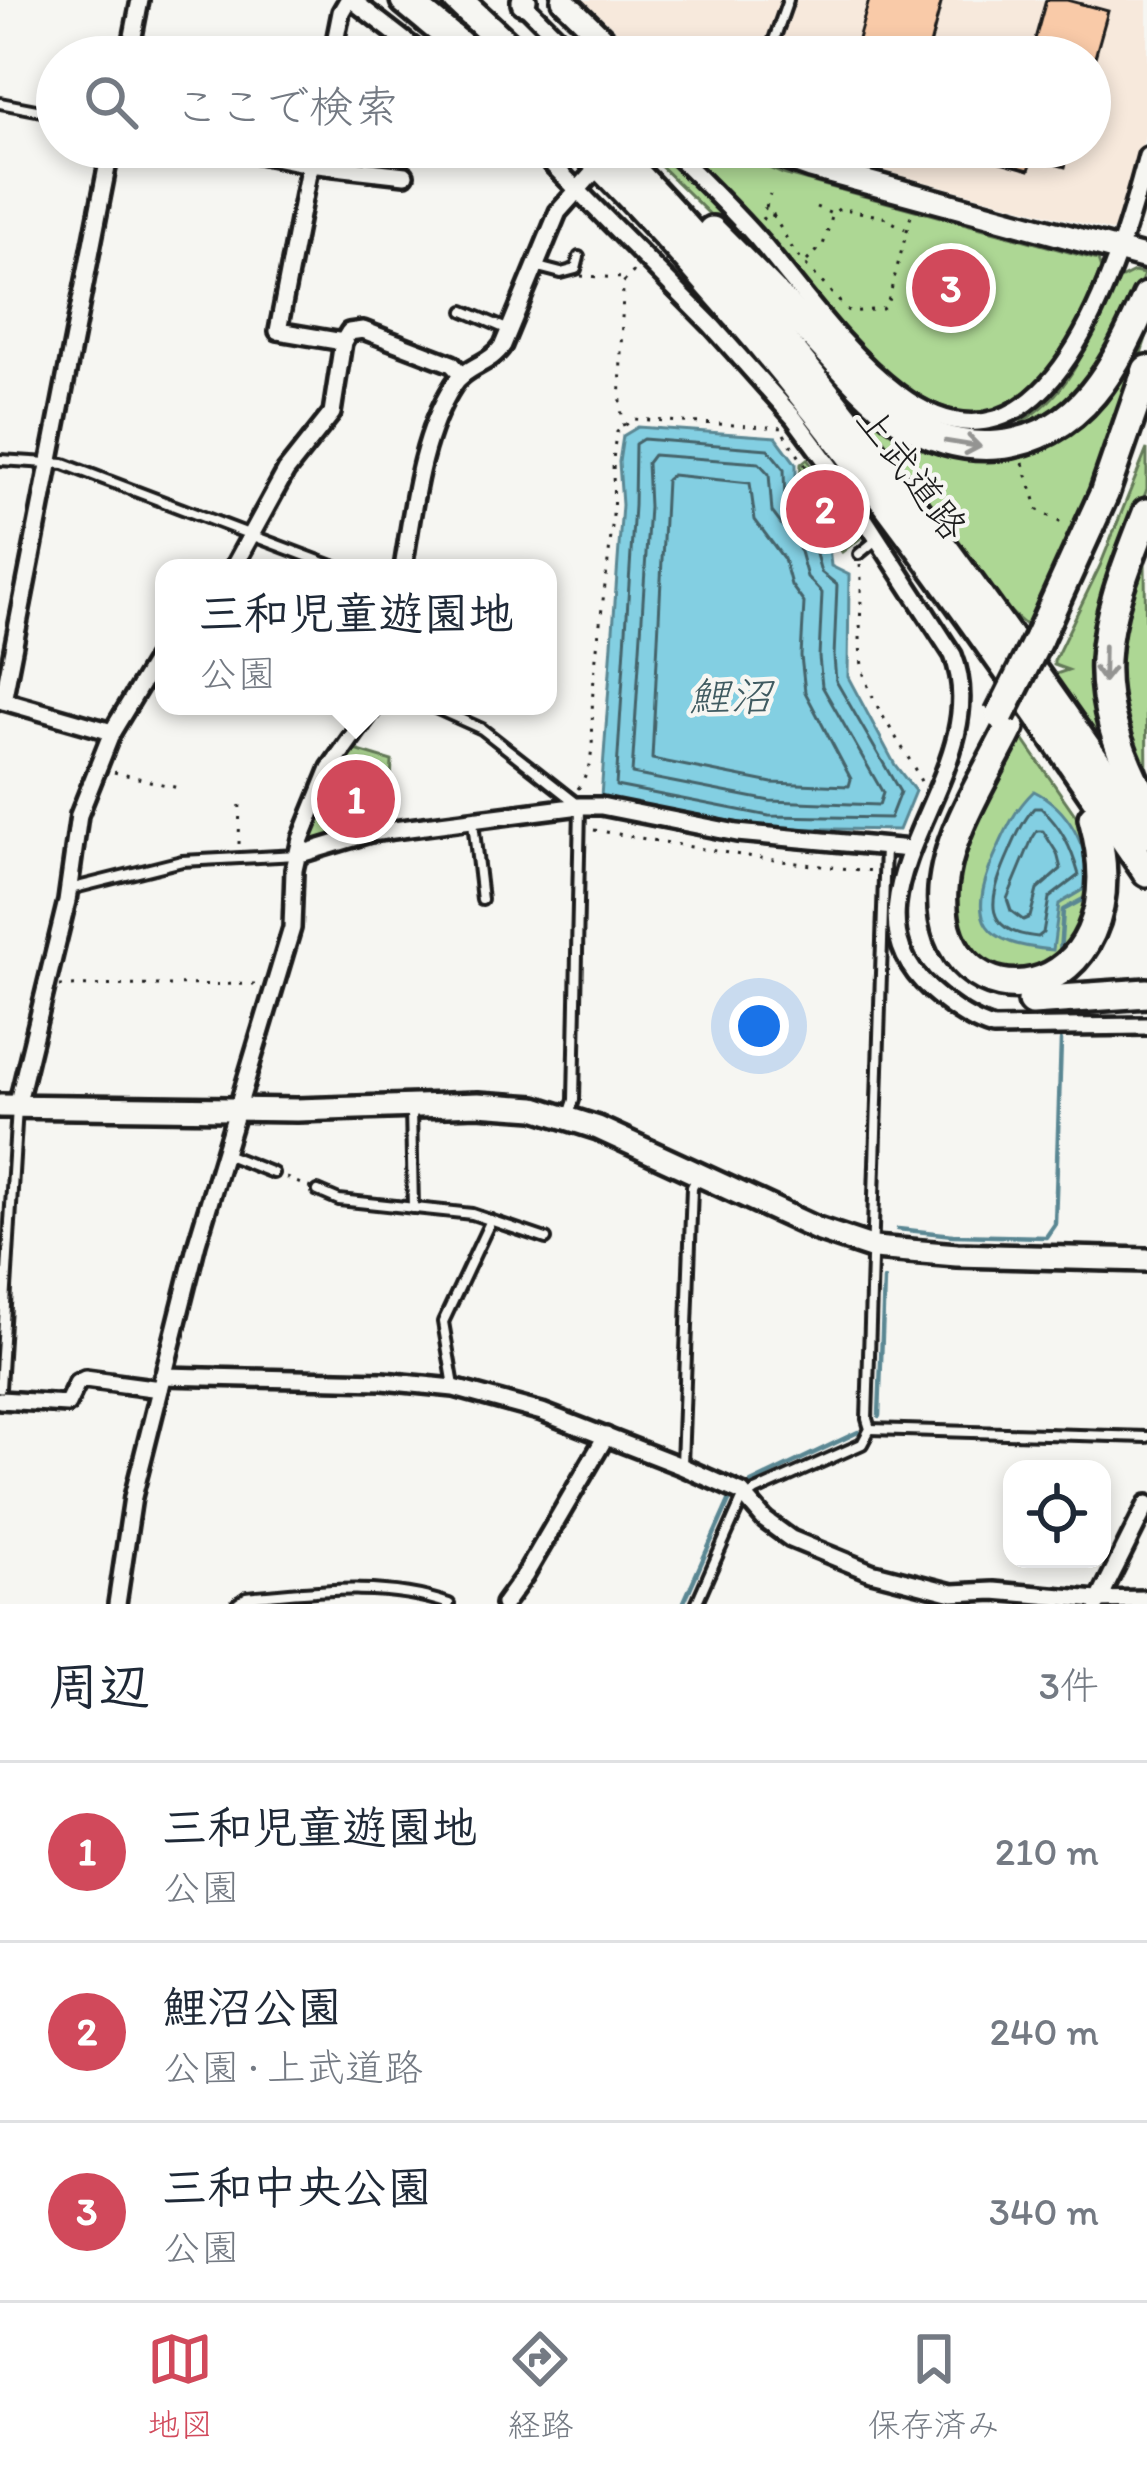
<!DOCTYPE html>
<html lang="ja">
<head>
<meta charset="utf-8">
<style>
  :root { --surface:#fff; --page:#f2f2f3; --text:#1f2937; --muted:#747a83; --line:#e0e1e3; --accent:#d1495b }
  body { margin:0; font-family:Itim,"Klee One",sans-serif; background:var(--page); color:var(--text) }
  .controls { position:absolute; right:36px; bottom:36px; display:grid; overflow:hidden; border-radius:24px; box-shadow:0 6px 18px #0003 }
  .controls button { width:108px; height:108px; display:grid; place-items:center; padding:0; border:0; border-bottom:3px solid var(--line); background:var(--surface); color:var(--text); font:60px sans-serif }
  .you { position:absolute; left:759px; top:1026px; width:42px; height:42px; margin:-30px; border:9px solid #fff; border-radius:50%; background:#1a73e8; box-shadow:0 0 0 18px #1a73e833 }
  .badge { display:grid; place-items:center; width:78px; height:78px; border-radius:50%; background:var(--accent); color:#fff; font-size:39px; font-weight:700 }
  .pin { position:absolute; translate:-50% -50%; border:6px solid #fff; box-shadow:0 3px 12px #0006 }
  .popup { position:absolute; left:155px; top:559px; width:402px; height:156px; box-sizing:border-box; display:grid; place-content:center; border-radius:24px; background:var(--surface); filter:drop-shadow(0 3px 9px #0005); font-size:39px; white-space:nowrap; color:var(--muted) }
  .popup b { font-size:45px; color:var(--text) }
  .popup::after { content:''; position:absolute; left:50%; top:100%; margin-left:-24px; border:24px solid transparent; border-top-color:var(--surface) }
  .list { margin:0; padding:0; list-style:none }
  h2 { display:flex; justify-content:space-between; align-items:center; height:156px; margin:0; padding:0 48px; font-size:51px }
  h2 small { font-size:39px; font-weight:400; color:var(--muted) }
  .list li { display:grid; grid-template-columns:78px 1fr auto; gap:36px; align-items:center; box-sizing:border-box; height:180px; padding:0 48px; border-top:3px solid var(--line) }
  .list b { display:block; font-size:45px; white-space:nowrap }
  .list p { margin:0; font-size:39px; white-space:nowrap; color:var(--muted) }
  .list em { font-size:39px; font-style:normal; color:var(--muted) }
  .icon { flex:none; width:66px; height:66px; fill:none; stroke:currentColor; stroke-width:2; stroke-linecap:round; stroke-linejoin:round }
  .map { position:relative; flex:none; width:1147px; height:1604px; overflow:hidden }
  .search { position:absolute; background:var(--surface); box-shadow:0 6px 18px #0003; left:36px; right:36px; top:36px; height:132px; display:flex; align-items:center; gap:30px; box-sizing:border-box; padding:0 42px; border-radius:66px; color:var(--muted); font-size:45px }
  .sheet { height:696px; background:var(--surface) }
  nav { display:flex; justify-content:space-around; align-items:center; box-sizing:border-box; height:168px; border-top:3px solid var(--line); background:var(--surface); font-size:33px; color:var(--muted) }
  nav a { display:grid; justify-items:center; gap:6px }
  nav .on { color:var(--accent) }
  .map>svg:first-child { display:block }
</style>
</head>
<body>
<div class="map">
<svg width="1147" height="1604" viewBox="0 0 1147 1604">
  <rect width="100%" height="100%" fill="#f6f6f2"/>
  <filter id="ink" filterUnits="userSpaceOnUse"><feTurbulence type="fractalNoise" baseFrequency=".00833" numOctaves="2"/><feDisplacementMap in="SourceGraphic" scale="24" xChannelSelector="R" yChannelSelector="G"/><feConvolveMatrix kernelMatrix="1 2 1 2 8 2 1 2 1" color-interpolation-filters="sRGB"/></filter>
  <g filter="url(#ink)">
    <polygon fill="#f7e9dc" points="584,0 1147,0 1147,127 1123,224 1111,231 792,147 1090,147 1090,57 644,57"/>
    <g fill="#add794" stroke="#647a58" stroke-width="3">
      <path d="M641 147H656L748 239 844 347 901 401 928 419 954 429 1002 428 1010 434C982 439 955 436 929 423 874 397 833 341 793 298 743 246 692 197 641 147Z"/>
      <path d="M684 147H720L783 174 1098 260 1101 269C1085 305 1072 355 1043 384 943 485 822 303 765 235 740 204 712 176 684 147Z"/>
      <path d="M1134 272 1144 274C1127 322 1103 377 1062 410 1051 419 1033 425 1020 431L1022 421C1074 393 1092 332 1116 281Z"/>
      <polygon points="1147,313 1147,335 1108,455 1031,630 1004,606 892,452 796,333 879,412 1031,449"/>
      <polygon points="1147,449 1147,489 1102,611 1117,770 1050,676 1068,670 1054,665 1054,661 1100,566"/>
      <polygon points="807,459 862,537 842,552 799,499 801,464"/>
      <path d="M1147 541 1145 562 1147 787C1131 756 1112 696 1113 660 1115 621 1131 576 1147 541Z"/>
      <path d="M1020 735 1089 835 1108 881 1054 971C1039 971 1021 973 1007 971 993 968 978 955 970 943 928 876 988 794 1020 735Z"/>
      <polygon points="352,749 392,761 389,826 311,846 308,843 329,789"/>
    </g>
    <g fill="#83cfe2" stroke="#5a8793" stroke-width="3">
      <polygon points="638,427 776,437 796,464 796,501 822,533 829,547 831,566 849,575 848,677 895,765 915,791 899,830 768,828 601,797 622,505 619,462 623,436"/>
      <path d="M1034 791C1072 810 1083 845 1094 883L1059 904 1053 950C984 944 966 923 994 857 1005 832 1014 810 1034 791Z"/>
    </g>
    <g fill="none" stroke-linecap="round" stroke-linejoin="round">
      <g stroke="#45646b" stroke-width="3">
        <polygon points="643,439 768,449 784,469 785,506 812,540 821,572 837,585 834,657 836,681 900,792 890,818 769,816 616,786 634,506 635,444"/>
        <polygon points="653,455 759,463 769,474 772,512 799,548 807,577 822,593 819,657 822,686 883,793 879,805 770,801 632,774 649,507 647,463"/>
        <polygon points="672,475 750,483 755,520 784,559 791,585 804,603 801,656 805,692 851,779 849,786 772,783 652,759 666,480"/>
        <path d="M1034 808H1041C1062 828 1071 847 1079 875L1049 898 1043 933 1038 937C982 932 989 900 1006 860 1014 842 1021 823 1034 808Z"/>
        <polygon points="1043,831 1057,853 1061,869 1037,890 1030,917 1023,920 1011,911 1007,899 1032,839 1037,831"/>
      </g>
      <g stroke="#5a8793" stroke-width="4.5">
        <polyline points="1060,953 1063,910 1089,896"/>
        <polyline points="898,1229 953,1235 1046,1237 1055,1224 1061,1041"/>
        <polyline points="879,1416 884,1280"/>
        <polyline points="751,1483 858,1432"/>
        <polyline points="683,1604 729,1501"/>
      </g>
    </g>
    <g fill="#f9caa8" stroke="#1c1c1c" stroke-width="3">
      <polygon points="869,0 942,0 927,57 853,57"/>
      <polygon points="1046,0 1067,0 1108,11 1090,75 1090,57 1030,57"/>
      <polygon points="982,147 1070,147 1065,167 1033,158 1029,170 979,156"/>
    </g>
    <g fill="none" stroke-linecap="round" stroke-linejoin="round">
      <g stroke="#1c1c1c" stroke-width="16">
        <g id="lane">
          <polyline points="768,57 788,0"/>
          <polyline points="0,103 57,114"/>
          <polyline points="538,267 561,273 576,269 579,257"/>
          <polyline points="464,311 509,330"/>
          <polyline points="0,460 64,464 338,568"/>
          <polyline points="859,554 876,540"/>
          <polyline points="431,706 482,729 580,806 574,1100 569,1115"/>
          <polyline points="473,822 482,900"/>
          <polyline points="70,889 182,861 297,855"/>
          <polyline points="411,1109 413,1208"/>
          <polyline points="225,1154 273,1173"/>
          <polyline points="318,1191 339,1200 472,1214 546,1239"/>
          <polyline points="454,1386 443,1322 491,1220"/>
          <polyline points="0,1388 17,1107"/>
          <polyline points="870,1429 1147,1437"/>
          <polyline points="682,1465 692,1187 698,1175"/>
          <path d="M237 1604 247 1597C314 1591 385 1581 449 1604"/>
          <polyline points="696,1604 741,1502 756,1491 862,1444 870,1429 867,1419 885,846"/>
        </g>
      </g>
      <g stroke="#1c1c1c" stroke-width="24">
        <g id="street">
          <polyline points="352,0 426,57"/>
          <polyline points="520,0 577,57"/>
          <polyline points="129,57 140,0"/>
          <polyline points="332,57 341,12 348,0"/>
          <polyline points="225,147 309,164 405,175"/>
          <polyline points="313,147 278,331 343,342"/>
          <path d="M535 147 711 325 794 418 834 472 953 655C999 771 825 895 931 990 949 1006 969 1021 993 1028L1147 1026"/>
          <path d="M668 147C700 179 733 210 763 245 805 295 845 353 898 393 1049 507 1120 260 1147 156"/>
          <polyline points="233,568 286,471 332,413 343,342 349,332 363,330 452,364 462,375"/>
          <path d="M403 568C413 510 420 437 453 386 465 366 490 365 503 345L558 212 591 175"/>
          <polyline points="0,700 112,732"/>
          <polyline points="3,701 111,147"/>
          <polyline points="297,855 370,833 580,806 601,806 737,833 910,849"/>
          <polyline points="17,1106 67,901 79,815 112,732 164,646"/>
          <polyline points="163,1376 383,1381 454,1388 542,1412 681,1466 742,1493 765,1520 791,1539 871,1572 953,1593 994,1591 1097,1600 1147,1599"/>
          <polyline points="0,1400 67,1404 77,1383 85,1379 160,1389"/>
          <polyline points="117,1604 133,1497 197,1243 292,928 294,870 301,839 330,768 374,706"/>
          <polyline points="504,1604 525,1575 606,1436"/>
          <polyline points="1097,1604 1147,1504"/>
        </g>
      </g>
      <g stroke="#1c1c1c" stroke-width="30">
        <g id="secondary">
          <polyline points="563,0 621,57"/>
          <polyline points="523,3 525,0"/>
          <polyline points="755,147 811,167 1147,258"/>
          <polyline points="0,1106 297,1110 478,1104 535,1108 598,1128 817,1229 874,1248 957,1255 1147,1260"/>
        </g>
      </g>
      <g stroke="#1c1c1c" stroke-width="36">
        <g id="highway">
          <polyline points="405,0 474,57"/>
          <polyline points="458,0 519,57"/>
          <path d="M582 147C800 363 974 619 1147 872"/>
          <path d="M610 147C814 356 980 595 1147 834"/>
          <path d="M712 231C749 268 786 306 822 344 845 368 867 395 895 415 960 461 1041 456 1093 393 1116 365 1132 330 1147 297"/>
          <path d="M1147 513C1099 634 1083 685 1147 806"/>
          <polyline points="1038,639 1104,494 1147,370"/>
          <path d="M1010 727C986 776 947 833 943 889 933 1036 1147 1014 1093 818"/>
          <polyline points="1032,1001 1147,993"/>
        </g>
      </g>
      <g stroke="#1c1c1c" stroke-width="3" stroke-dasharray="3 9" stroke-linecap="butt">
        <polyline points="766,207 770,194"/>
        <polyline points="816,207 832,214"/>
        <circle cx="767" cy="214" r="6"/>
        <polyline points="773,215 795,253 849,312 882,309 887,305 912,212"/>
        <polyline points="807,261 823,245 833,214 840,208 883,217 905,229"/>
        <polyline points="581,276 625,278"/>
        <path d="M624 426C617 407 623 311 623 283L637 268"/>
        <polyline points="784,434 807,468 807,494 815,506"/>
        <polyline points="1023,463 1038,510 1065,525"/>
        <path d="M860 565C864 600 855 647 865 678 877 715 907 749 923 786"/>
        <polyline points="114,772 182,789"/>
        <path d="M578 789C599 759 590 725 593 691 597 632 608 574 613 515 615 487 610 460 617 432L633 419 785 428"/>
        <path d="M594 830C688 846 779 864 875 871"/>
        <polyline points="239,844 240,799"/>
        <polyline points="60,986 261,984"/>
        <polyline points="286,1178 311,1188"/>
      </g>
      <use href="#lane" stroke="#f6f6f2" stroke-width="8"/>
      <use href="#street" stroke="#f6f6f2" stroke-width="15"/>
      <use href="#secondary" stroke="#f6f6f2" stroke-width="21"/>
      <use href="#highway" stroke="#f6f6f2" stroke-width="27"/>
      <g stroke="#1c1c1c" stroke-width="36" stroke-linecap="butt">
        <polyline id="highway-bridge" points="1000,715 1038,639"/>
      </g>
      <use href="#highway-bridge" stroke="#f6f6f2" stroke-width="27"/>
    </g>
    <defs><path id="oneway-shaft" d="M-6 0H5M1.5-3L5.5 0L1.5 3" fill="none" stroke-width="1.6" stroke-linecap="round" stroke-linejoin="round" transform="scale(3)"/></defs>
    <g stroke="#949492">
      <use href="#oneway-shaft" transform="translate(963 444) rotate(9)"/>
      <use href="#oneway-shaft" transform="translate(1104 664) rotate(91)"/>
    </g>
  </g>
  <g text-anchor="middle" dominant-baseline="central" stroke-width="9" stroke-linejoin="round" paint-order="stroke">
    <g font-size="39" fill="#1c1c1c" stroke="#f6f6f2">
      <text transform="translate(912 473) rotate(53)">上武道路</text>
    </g>
    <g font-size="42" font-style="italic" fill="#405b61" stroke="#f6f6f2">
      <text x="730" y="696">鯉沼</text>
    </g>
  </g>
</svg>
<div class="controls">
<button><svg class="icon" aria-label="locate" viewBox="0 0 24 24"><circle cx="12" cy="12" r="6"/><path d="M12 2v4M12 18v4M2 12h4M18 12h4"/></svg></button>
</div>
<div class="you"></div>
<div class="pin badge" style="left:356px;top:799px">1</div>
<div class="popup"><b>三和児童遊園地</b>公園</div>
<div class="pin badge" style="left:825px;top:509px">2</div>
<div class="pin badge" style="left:951px;top:288px">3</div>
<div class="search"><svg class="icon" aria-label="search" viewBox="0 0 24 24"><circle cx="10" cy="10" r="6"/><path d="M15 15l6 6"/></svg>ここで検索</div>
</div>
<section class="sheet">
<h2>周辺<small>3件</small></h2>
<ul class="list">
<li><span class="badge">1</span><div><b>三和児童遊園地</b><p>公園</p></div><em>210 m</em></li>
<li><span class="badge">2</span><div><b>鯉沼公園</b><p>公園 · 上武道路</p></div><em>240 m</em></li>
<li><span class="badge">3</span><div><b>三和中央公園</b><p>公園</p></div><em>340 m</em></li>
</ul>
</section>
<nav>
<a class="on"><svg class="icon" aria-label="map" viewBox="0 0 24 24"><path d="M3 6l6-2 6 2 6-2v14l-6 2-6-2-6 2zM9 4v14M15 6v14"/></svg>地図</a>
<a><svg class="icon" aria-label="directions" viewBox="0 0 24 24"><path d="M12 3l9 9-9 9-9-9zM9 14v-3h6M13 9l2 2-2 2"/></svg>経路</a>
<a><svg class="icon" aria-label="saved" viewBox="0 0 24 24"><path d="M7 4h10v16l-5-4-5 4z"/></svg>保存済み</a>
</nav>
</body>
</html>
